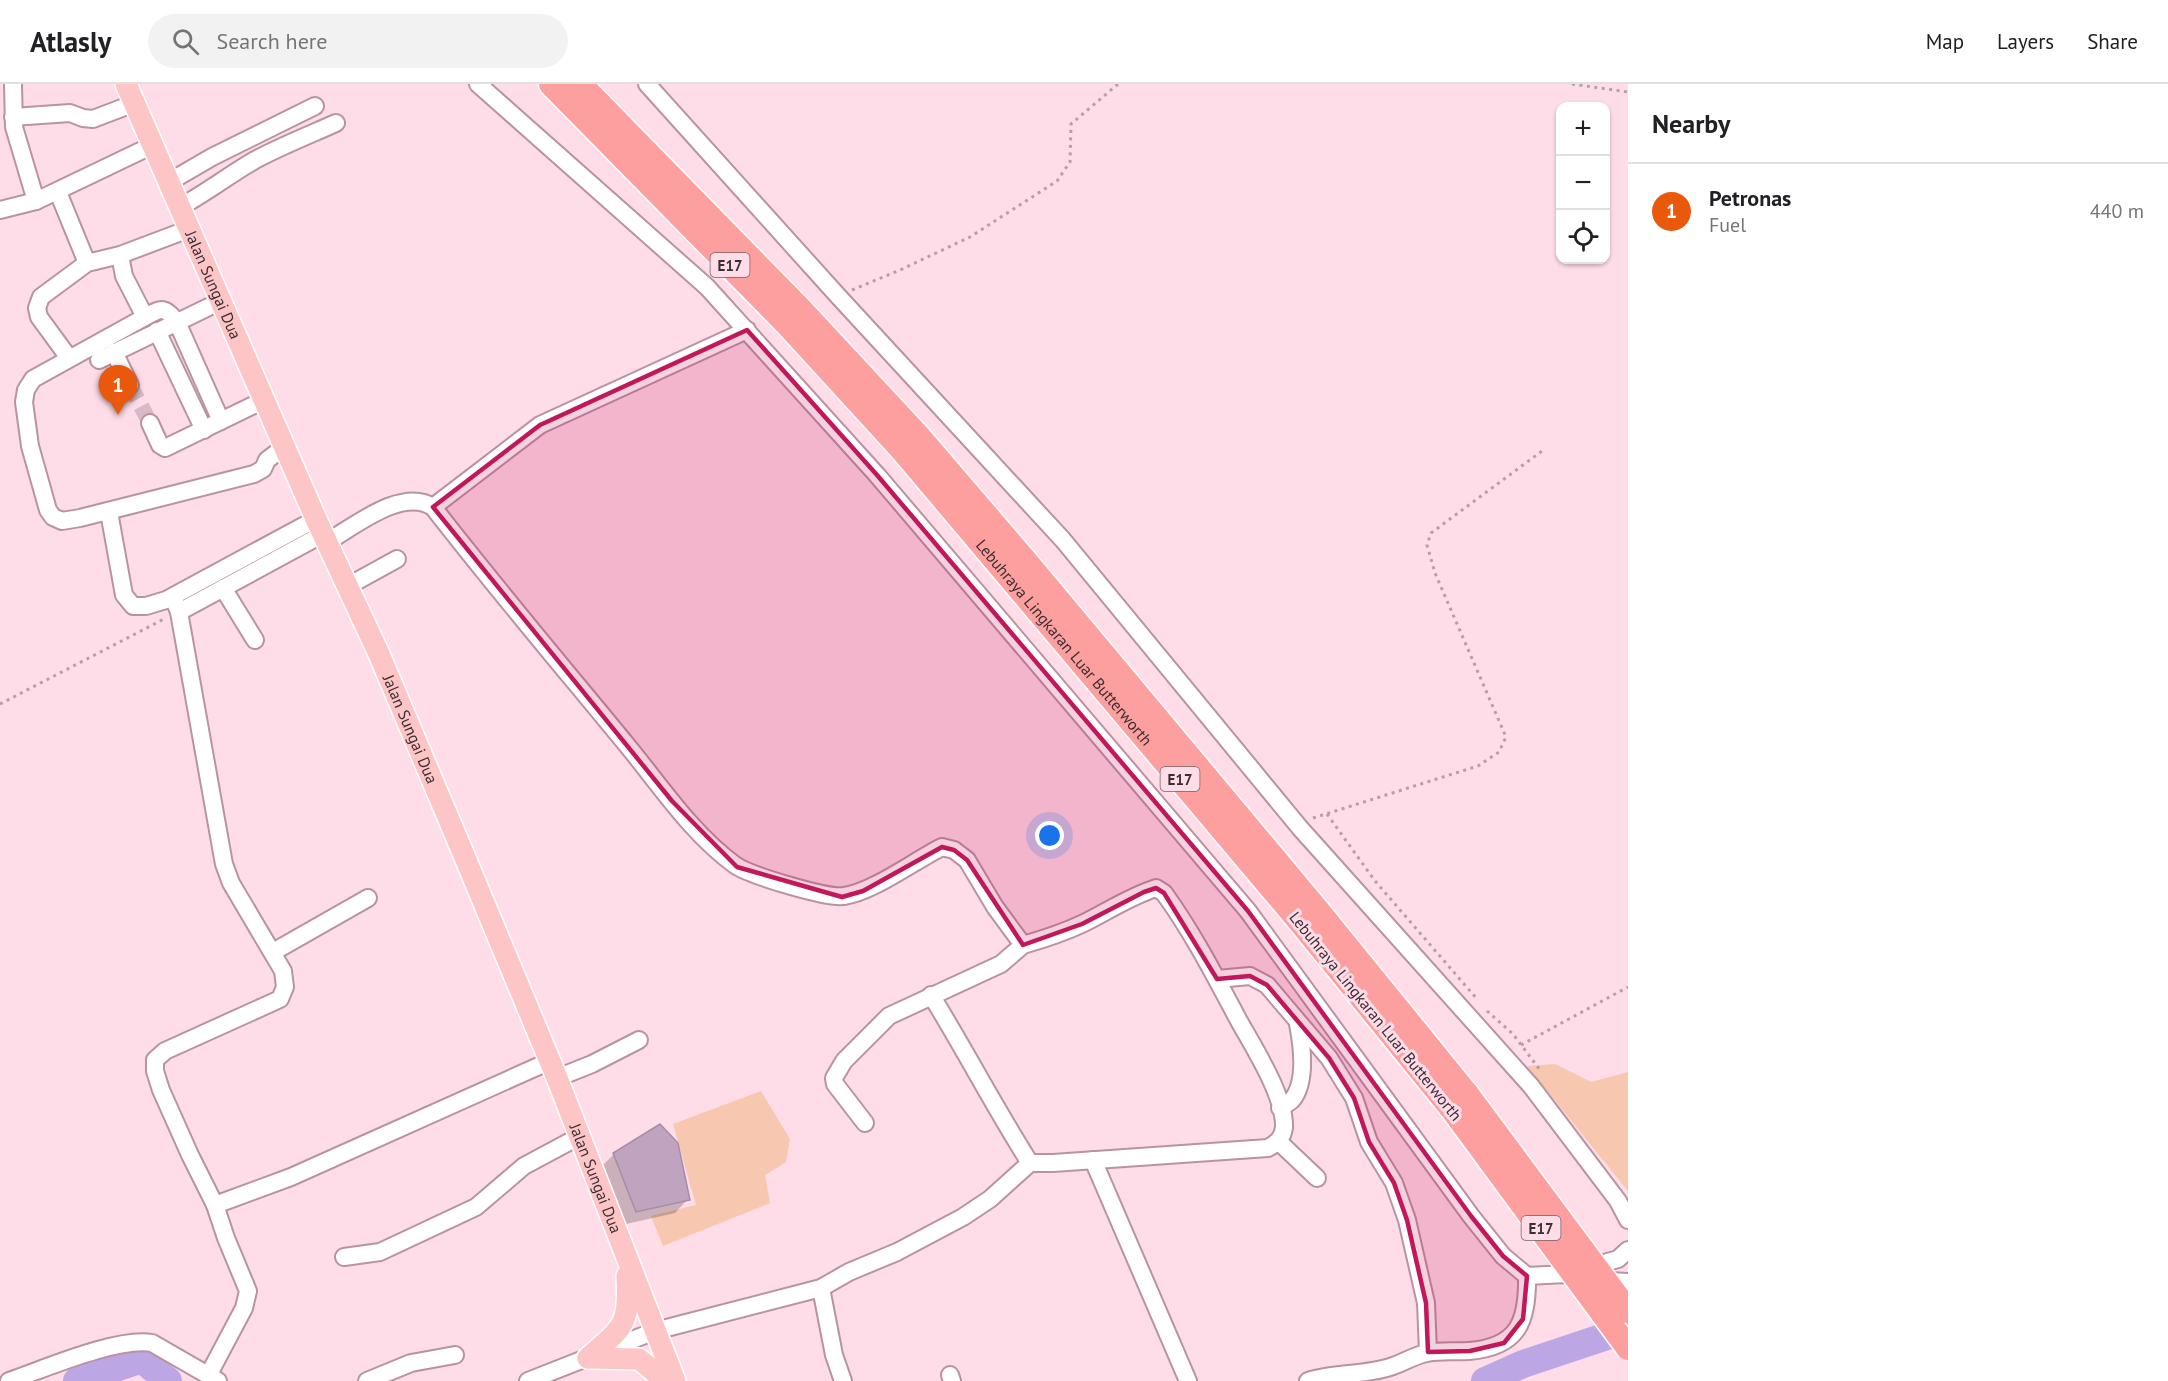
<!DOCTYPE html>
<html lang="en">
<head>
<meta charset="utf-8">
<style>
  :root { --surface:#fff; --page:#f2f2f2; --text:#202124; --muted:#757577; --line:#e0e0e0; --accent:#ea580c }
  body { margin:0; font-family:"PT Sans",sans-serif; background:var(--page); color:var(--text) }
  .controls { position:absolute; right:18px; top:18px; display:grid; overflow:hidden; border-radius:12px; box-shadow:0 2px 4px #0004 }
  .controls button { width:54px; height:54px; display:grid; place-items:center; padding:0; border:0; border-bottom:2px solid var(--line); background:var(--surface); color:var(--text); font:30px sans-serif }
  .you { position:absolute; left:1050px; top:752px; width:21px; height:21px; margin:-15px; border:4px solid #fff; border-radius:50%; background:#1a73e8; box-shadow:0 0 0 9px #1a73e833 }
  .badge { display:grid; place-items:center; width:39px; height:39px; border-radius:50%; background:var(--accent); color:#fff; font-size:20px; font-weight:700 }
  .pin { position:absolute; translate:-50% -50px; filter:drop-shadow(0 2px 3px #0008) }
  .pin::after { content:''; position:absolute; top:32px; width:21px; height:18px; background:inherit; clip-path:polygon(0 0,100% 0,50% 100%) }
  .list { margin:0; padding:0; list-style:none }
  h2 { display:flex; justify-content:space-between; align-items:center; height:78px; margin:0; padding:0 24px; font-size:26px }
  h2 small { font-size:20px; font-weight:400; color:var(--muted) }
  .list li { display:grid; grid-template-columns:39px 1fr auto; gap:18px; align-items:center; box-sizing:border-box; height:96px; padding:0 24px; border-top:2px solid var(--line) }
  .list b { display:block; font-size:22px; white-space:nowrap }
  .list p { margin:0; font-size:20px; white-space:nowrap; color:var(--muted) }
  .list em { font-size:20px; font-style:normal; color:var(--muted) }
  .icon { flex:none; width:33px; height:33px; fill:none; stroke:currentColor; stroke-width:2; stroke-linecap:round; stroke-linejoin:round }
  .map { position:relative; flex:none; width:1628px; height:1297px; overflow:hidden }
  header { display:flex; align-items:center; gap:36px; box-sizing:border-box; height:84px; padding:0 30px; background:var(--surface); border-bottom:2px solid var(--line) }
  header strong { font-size:28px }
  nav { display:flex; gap:33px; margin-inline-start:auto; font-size:21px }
  .search { width:420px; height:54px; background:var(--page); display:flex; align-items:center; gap:15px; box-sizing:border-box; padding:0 21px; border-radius:33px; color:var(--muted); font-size:22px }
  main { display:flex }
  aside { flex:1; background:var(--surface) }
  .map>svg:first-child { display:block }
</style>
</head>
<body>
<header>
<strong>Atlasly</strong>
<div class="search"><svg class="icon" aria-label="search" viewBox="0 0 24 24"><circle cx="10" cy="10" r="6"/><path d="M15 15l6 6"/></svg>Search here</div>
<nav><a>Map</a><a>Layers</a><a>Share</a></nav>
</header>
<main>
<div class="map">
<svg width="1628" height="1297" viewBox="0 0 1628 1297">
  <rect width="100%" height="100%" fill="#fedde9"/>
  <g fill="#f8c7b0">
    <polygon points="1555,980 1591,998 1628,988 1628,1107 1527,982"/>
    <polygon points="761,1007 790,1055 786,1078 765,1091 770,1119 663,1162 651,1132 696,1121 673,1040"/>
  </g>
  <polygon fill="#0003" points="614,1070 688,1115 675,1129 622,1141 600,1084"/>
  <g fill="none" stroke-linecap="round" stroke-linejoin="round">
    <g stroke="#bca6e4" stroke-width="28">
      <polyline points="77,1297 142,1275 168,1297"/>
      <polyline points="1485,1297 1523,1280 1628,1245"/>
    </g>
  </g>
  <polygon fill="#bfa3bf" stroke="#a88ca7" stroke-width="1.5" points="660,1040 678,1059 690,1116 636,1128 613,1069"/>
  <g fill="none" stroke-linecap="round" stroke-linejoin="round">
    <polyline stroke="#d7bac5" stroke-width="16" stroke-dasharray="16 8" stroke-linecap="butt" points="130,301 150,339"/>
    <g stroke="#b993a2" stroke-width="20">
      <g id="minor">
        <polyline points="13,0 14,43 36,117"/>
        <polyline points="478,0 707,203 877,391 1248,827 1471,1132 1503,1172 1527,1192 1586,1189 1604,1179 1618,1175 1628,1166"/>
        <polyline points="647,0 838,212 1063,456 1300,744 1531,1002 1618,1117 1628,1136"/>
        <polyline points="13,33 70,29 83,34 93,35 135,19"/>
        <polyline points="169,98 212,73 315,22"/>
        <polyline points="58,108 87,179"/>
        <path d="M180 123C206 109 229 91 255 76 281 62 309 51 336 39"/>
        <polyline points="0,126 36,117 153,61"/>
        <polyline points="120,171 124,192 145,233"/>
        <polyline points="157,247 204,346"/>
        <polyline points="114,268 130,301"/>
        <polyline points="69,274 39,233 37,224 41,213 87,179 120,171 189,145"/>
        <polyline points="99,276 221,217"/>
        <path d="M221 337 177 238C164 222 162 224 145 233L33 295 26 306 24 318 30 362 48 426 53 433 62 437 80 434 254 390 263 385 267 376 284 363"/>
        <polyline points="150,339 160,361 165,364 264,316"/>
        <polyline points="433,423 540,341 747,246"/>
        <polyline points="109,428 124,511 133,522 146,522 166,516 316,435"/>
        <path d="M327 458C355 442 402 403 433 423 495 503 561 581 626 660 660 701 691 749 735 781 749 791 828 815 844 812 873 808 914 777 942 763L954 766 967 776 995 823 1023 861C1044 855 1065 848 1084 839 1108 827 1131 812 1156 804L1164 809C1193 849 1216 894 1239 937 1254 964 1285 1012 1284 1043 1283 1054 1277 1059 1268 1064L1053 1079H1030L990 1115 963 1133 897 1168 849 1188 821 1204 655 1247 528 1297"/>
        <polyline points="348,502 397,475"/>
        <polyline points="223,504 255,556"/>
        <polyline points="173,513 179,528 224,780 231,799 283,887 285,903 280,915 165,967 155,976 155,987 161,1006 190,1071 215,1121 226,1154 248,1207 244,1224 209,1290"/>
        <polyline points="179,528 323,450"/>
        <polyline points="273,868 368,814"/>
        <polyline points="1217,895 1250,892 1267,901 1329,974 1354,1014 1369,1058 1394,1099 1407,1136 1426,1219 1428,1268"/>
        <path d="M931 911C965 966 995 1024 1030 1079"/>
        <polyline points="557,994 592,980 639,956"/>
        <path d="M1280 1024C1283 1022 1289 1019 1292 1016 1307 998 1302 961 1298 940"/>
        <polyline points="865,1039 835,1000 834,994 844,977 889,932 1001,880 1023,861"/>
        <polyline points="1279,1058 1317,1094"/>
        <polyline points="1093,1076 1188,1297"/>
        <polyline points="215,1121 291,1093 550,977"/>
        <polyline points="344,1173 380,1168 476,1123 524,1082 580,1052"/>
        <polyline points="1599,1194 1610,1197 1628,1198"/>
        <polyline points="821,1204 834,1271 843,1297"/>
        <polyline points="950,1291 952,1297"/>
        <path d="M9 1297C44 1285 117 1253 152 1259L218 1297"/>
        <polyline points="367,1297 411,1279 455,1271"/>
        <path d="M1308 1297C1335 1288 1366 1292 1393 1282 1405 1278 1415 1271 1427 1269 1441 1266 1455 1268 1469 1267 1518 1263 1528 1238 1527 1192"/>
      </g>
    </g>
    <g stroke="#fff" stroke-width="24">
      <g id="major">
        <path id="s1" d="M126 0 316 435 379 570 466 776 557 994 675 1297"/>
        <path d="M588 1274C623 1243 630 1242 627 1192"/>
        <polyline points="588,1274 639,1275 656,1289 661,1297"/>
      </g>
    </g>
    <g stroke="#fff" stroke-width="27">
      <g id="highway">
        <path id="s2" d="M551 0 786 239 904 368 1301 839 1452 1025"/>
        <polyline points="580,0 802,227 920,354 1028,480 1318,827 1466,1009"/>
      </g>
    </g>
    <g stroke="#b89ea7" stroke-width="3" stroke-dasharray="3 4.5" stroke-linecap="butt">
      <polyline points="1572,0 1628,8"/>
      <polyline points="852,206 900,186 970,153 1057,97 1070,78 1071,40 1118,0"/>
      <polyline points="0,620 164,535"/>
      <polyline points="1327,730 1375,797 1477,915"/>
      <polyline points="1313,734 1478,682 1499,668 1506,653 1435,489 1427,461 1431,449 1542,367"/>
      <polyline points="1487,927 1513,950 1540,986"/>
      <polyline points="1521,961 1628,903"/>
    </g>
    <use href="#minor" stroke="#fff" stroke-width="16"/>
    <use href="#major" stroke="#fdc5c5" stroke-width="21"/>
    <use href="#highway" stroke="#fc9f9e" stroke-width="24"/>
    <g stroke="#fff" stroke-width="27" stroke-linecap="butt">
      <g id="highway-bridge">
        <polyline points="1466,1009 1628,1227"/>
        <polyline points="1452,1025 1628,1264"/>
      </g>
    </g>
    <use href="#highway-bridge" stroke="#fc9f9e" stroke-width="24"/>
  </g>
  <path fill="#c2185b" fill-opacity="0.2" stroke="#c2185b" stroke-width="4.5" stroke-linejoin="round" d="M747 246 877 391 1248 827 1471 1132 1503 1172 1527 1192 1523 1235 1504 1259 1470 1267 1428 1268 1426 1219 1407 1136 1394 1099 1369 1058 1354 1014 1329 974 1267 901 1250 892 1217 895 1164 809 1156 804 1144 808 1082 840 1023 861 967 776 954 766 942 763 863 807 842 813 737 783 672 717 433 423 540 341Z"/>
  <g text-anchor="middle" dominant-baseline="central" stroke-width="6" stroke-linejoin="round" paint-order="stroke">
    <g fill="#fedde9" stroke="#76626a" stroke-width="1.5">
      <rect x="710.5" y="169" width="39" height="24" rx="4.5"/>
      <rect x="1160.5" y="683" width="39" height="24" rx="4.5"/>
      <rect x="1521.5" y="1132" width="39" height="24" rx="4.5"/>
    </g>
    <g font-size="15" font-weight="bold" fill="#3c2d33">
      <text x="730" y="181">E17</text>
      <text x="1180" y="695">E17</text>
      <text x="1541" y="1144">E17</text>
    </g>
    <g font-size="16" fill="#3c2d33" stroke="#fedde9">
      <text stroke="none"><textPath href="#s1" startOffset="219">Jalan Sungai Dua</textPath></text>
      <text stroke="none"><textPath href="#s2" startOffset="759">Lebuhraya Lingkaran Luar Butterworth</textPath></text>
      <text stroke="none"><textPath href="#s1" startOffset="705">Jalan Sungai Dua</textPath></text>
      <text transform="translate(1376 932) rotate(51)">Lebuhraya Lingkaran Luar Butterworth</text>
      <text stroke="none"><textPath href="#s1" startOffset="1191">Jalan Sungai Dua</textPath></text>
    </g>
  </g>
</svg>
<div class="controls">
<button>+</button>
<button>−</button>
<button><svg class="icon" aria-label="locate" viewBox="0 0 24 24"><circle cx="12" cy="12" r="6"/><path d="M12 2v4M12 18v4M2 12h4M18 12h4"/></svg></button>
</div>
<div class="you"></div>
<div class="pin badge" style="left:118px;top:331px">1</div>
</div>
<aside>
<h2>Nearby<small></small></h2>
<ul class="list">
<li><span class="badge">1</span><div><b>Petronas</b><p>Fuel</p></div><em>440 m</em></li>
</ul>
</aside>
</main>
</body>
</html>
